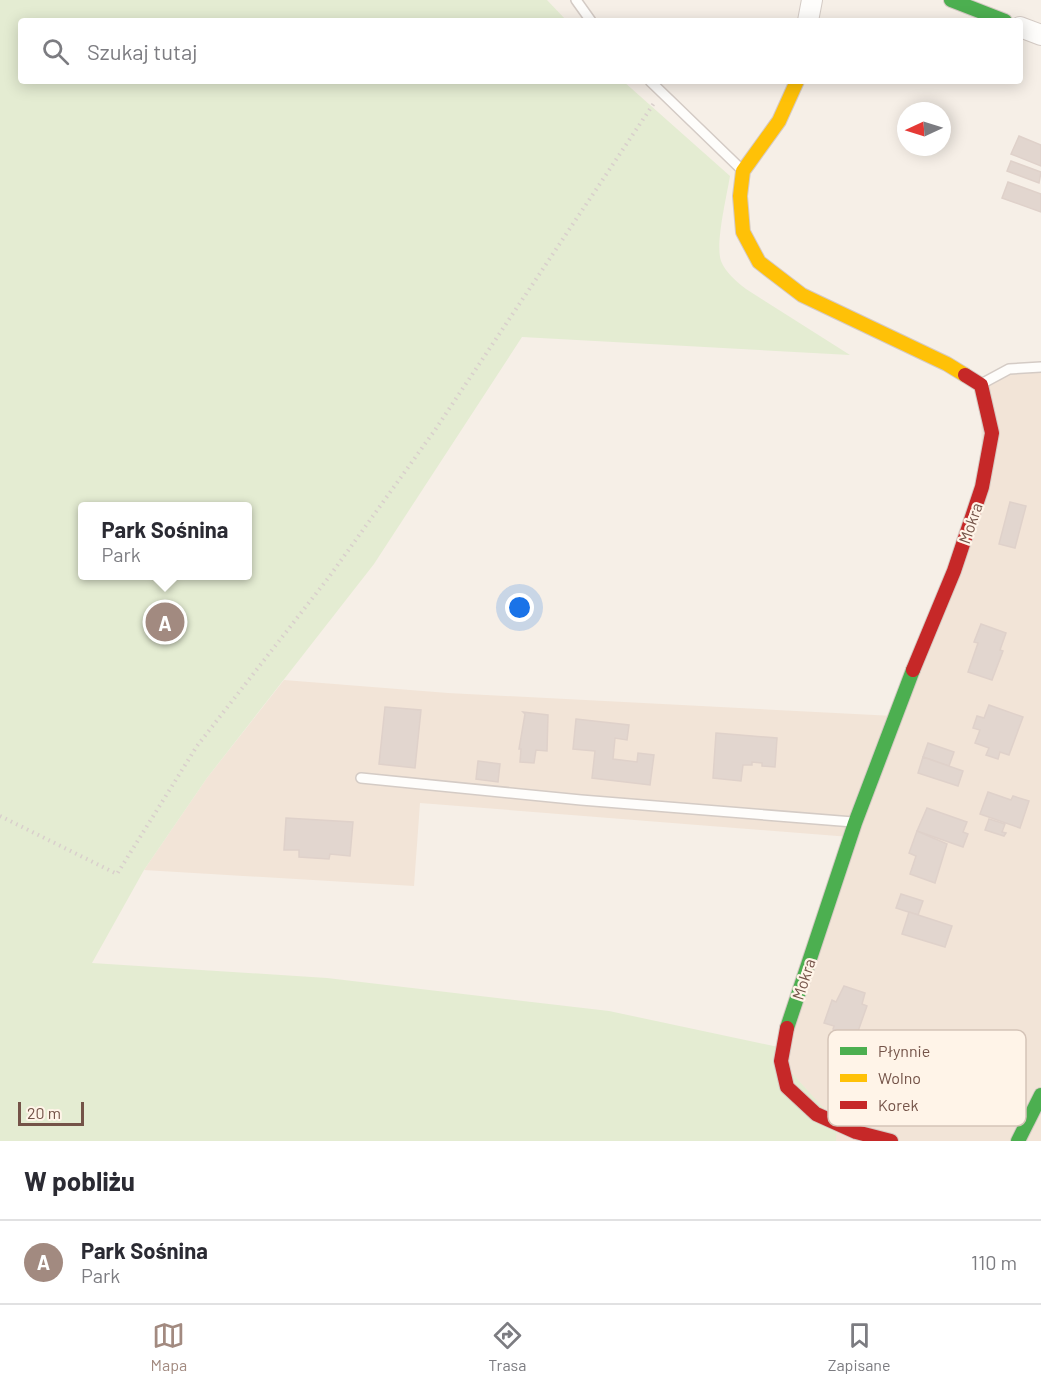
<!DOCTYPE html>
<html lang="pl">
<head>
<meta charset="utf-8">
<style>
  :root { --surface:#fff; --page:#f2f2f3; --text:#2b2b33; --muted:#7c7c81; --line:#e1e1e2; --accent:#a28a80 }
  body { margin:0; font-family:Barlow,sans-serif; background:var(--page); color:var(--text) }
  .compass { position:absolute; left:897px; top:102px; width:54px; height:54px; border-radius:50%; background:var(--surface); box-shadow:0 3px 15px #0003; rotate:266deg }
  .scale { position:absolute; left:18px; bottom:15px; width:66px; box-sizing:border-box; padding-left:6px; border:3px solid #745348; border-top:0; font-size:16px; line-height:21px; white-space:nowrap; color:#745348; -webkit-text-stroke:4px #fff4e8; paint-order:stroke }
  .you { position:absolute; left:520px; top:608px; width:21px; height:21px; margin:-15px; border:4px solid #fff; border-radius:50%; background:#1a73e8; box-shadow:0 0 0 9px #1a73e833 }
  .badge { display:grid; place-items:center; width:39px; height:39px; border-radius:50%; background:var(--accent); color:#fff; font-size:20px; font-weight:700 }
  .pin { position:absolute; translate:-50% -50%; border:3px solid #fff; box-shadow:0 2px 6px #0006 }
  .popup { position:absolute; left:78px; top:502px; width:174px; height:78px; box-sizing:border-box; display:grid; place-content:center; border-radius:6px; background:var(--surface); filter:drop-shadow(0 2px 4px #0005); font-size:20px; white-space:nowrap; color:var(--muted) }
  .popup b { font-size:22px; color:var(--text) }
  .popup::after { content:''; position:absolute; left:50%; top:100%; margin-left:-12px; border:12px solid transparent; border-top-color:var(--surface) }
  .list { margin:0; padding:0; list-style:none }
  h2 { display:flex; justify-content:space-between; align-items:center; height:78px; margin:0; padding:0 24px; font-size:26px }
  h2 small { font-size:20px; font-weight:400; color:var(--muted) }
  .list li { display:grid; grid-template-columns:39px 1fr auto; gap:18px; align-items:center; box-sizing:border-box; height:84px; padding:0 24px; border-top:2px solid var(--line) }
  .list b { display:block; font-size:22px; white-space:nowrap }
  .list p { margin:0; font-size:20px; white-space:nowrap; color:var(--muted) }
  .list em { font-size:20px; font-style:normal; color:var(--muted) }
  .icon { flex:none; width:33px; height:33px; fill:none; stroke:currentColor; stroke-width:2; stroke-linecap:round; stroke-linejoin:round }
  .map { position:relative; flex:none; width:1041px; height:1141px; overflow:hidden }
  .search { position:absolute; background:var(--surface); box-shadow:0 3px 15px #0003; left:18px; right:18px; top:18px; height:66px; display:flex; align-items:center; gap:15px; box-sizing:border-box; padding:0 21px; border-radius:6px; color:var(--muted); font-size:22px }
  .sheet { height:162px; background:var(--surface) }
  nav { display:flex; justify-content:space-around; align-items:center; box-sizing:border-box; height:84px; border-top:2px solid var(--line); background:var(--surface); font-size:16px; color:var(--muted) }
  nav a { display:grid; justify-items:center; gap:3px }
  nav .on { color:var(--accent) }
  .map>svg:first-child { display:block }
</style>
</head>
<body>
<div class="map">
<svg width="1041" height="1141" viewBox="0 0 1041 1141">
  <rect width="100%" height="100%" fill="#f6efe7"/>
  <polygon fill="#f2e4d7" points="1041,367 1041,1141 836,1141 836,1123 781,1061 850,837 420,803 414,886 144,870 207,778 284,680 448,693 894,716 982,487 981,385 1009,369"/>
  <path fill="#e4ecd2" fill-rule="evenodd" d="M0 0H547L567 21H21V81H623L730 176C727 195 715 244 721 261 725 272 737 282 746 289L850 355 522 337 374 564 207 778 144 870 92 963 327 978 609 1011 783 1048 781 1061 837 1123 836 1141H0ZM82 506H248V576H82Z"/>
  <g fill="#e2d6cf" stroke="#dfd1ca" stroke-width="1.5">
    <polygon points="1019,136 1041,145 1041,166 1011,154"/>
    <polygon points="1011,161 1041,172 1039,183 1007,171"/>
    <polygon points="1008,182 1041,194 1041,212 1002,198"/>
    <polygon points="1010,502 1026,506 1015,548 999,544"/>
    <polygon points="981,624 1006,633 1000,650 1003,651 992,680 968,672 978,643 974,642"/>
    <polygon points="989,705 1023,717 1009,755 1000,752 998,759 986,755 989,748 975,743 980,730 973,728 977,716 984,718"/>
    <polygon points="385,707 421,710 415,768 379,764"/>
    <polygon points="523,712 548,715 547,751 536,750 534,763 520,762 521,749 519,749 525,714"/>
    <polygon points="576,719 629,725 627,740 615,738 613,759 637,762 638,753 654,755 650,785 592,778 595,751 573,749"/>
    <polygon points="716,733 777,738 775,767 762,766 762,763 752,762 752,765 743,765 741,781 713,778"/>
    <polygon points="928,743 954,752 949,766 923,757"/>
    <polygon points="923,757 963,771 958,786 918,773"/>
    <polygon points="478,761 500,764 498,782 476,779"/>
    <polygon points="988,792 1011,800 1013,796 1029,801 1020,828 980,814"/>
    <polygon points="927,808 967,822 963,832 968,834 963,847 917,831"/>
    <polygon points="286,818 353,822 350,856 330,854 329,859 299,857 299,850 284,850"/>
    <polygon points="989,819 1005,824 1002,832 1006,833 1004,836 985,830"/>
    <polygon points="917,831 947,844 935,883 910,874 916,856 909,853"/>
    <polygon points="901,894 923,901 918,915 896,908"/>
    <polygon points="909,912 952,926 945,947 902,934"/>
    <polygon points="844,986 865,993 862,1004 867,1006 857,1034 846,1031 846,1034 833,1029 834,1026 824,1023 832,1000 836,1002"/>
  </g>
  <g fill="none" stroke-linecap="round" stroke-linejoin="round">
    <g stroke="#d4cbc5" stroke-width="12">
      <g id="lane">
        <polyline points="576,0 591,21"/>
        <polyline points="650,81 741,169"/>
        <polyline points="983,383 1009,369 1041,367"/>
        <polyline points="361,778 581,800 853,822"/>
      </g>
    </g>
    <g stroke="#d4cbc5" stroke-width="22">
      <g id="street">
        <polyline points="808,21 812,0"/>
        <polyline points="1020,27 1041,35"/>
      </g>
    </g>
    <g stroke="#d5cac4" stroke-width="16">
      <g id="fast">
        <polyline points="951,0 1005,21"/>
        <polyline points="787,1028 855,823 913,670"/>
        <polyline points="1018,1141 1041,1095"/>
      </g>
    </g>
    <g stroke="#d5cac4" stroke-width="16">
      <polyline id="slow" points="797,81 779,121 743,171 740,196 743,232 759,262 802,295 947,364 965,375"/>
    </g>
    <g stroke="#d5cac4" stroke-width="16">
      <g id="jam">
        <polyline points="913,670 954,571 982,487 992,433 981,385 965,375"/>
        <polyline points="787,1028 781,1061 787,1087 816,1114 856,1132 891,1141"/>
      </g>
    </g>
    <polyline stroke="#d9cfcc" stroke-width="4" stroke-dasharray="1.5 4.5" stroke-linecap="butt" points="0,816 117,874 197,746 329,577 435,430 654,103"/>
    <use href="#lane" stroke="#fefdfb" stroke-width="9"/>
    <use href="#street" stroke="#fefdfb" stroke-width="20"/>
    <use href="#fast" stroke="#4caf50" stroke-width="14"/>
    <use href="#slow" stroke="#ffc107" stroke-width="14"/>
    <use href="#jam" stroke="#c62828" stroke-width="14"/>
  </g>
  <g text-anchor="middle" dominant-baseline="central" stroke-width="4.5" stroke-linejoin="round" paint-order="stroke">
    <g font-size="16" fill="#745348" stroke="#fff4e8">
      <text transform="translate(970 523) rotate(-71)">Mokra</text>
      <text transform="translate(803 979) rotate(-72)">Mokra</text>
    </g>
  </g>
  <rect x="828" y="1030" width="198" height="96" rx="9" fill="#fff4e8" stroke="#d5c4b8" stroke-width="1.5"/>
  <rect x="840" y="1047" width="27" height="8" fill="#4caf50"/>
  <rect x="840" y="1074" width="27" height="8" fill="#ffc107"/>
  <rect x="840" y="1101" width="27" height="8" fill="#c62828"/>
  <g font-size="16" fill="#745348">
    <text x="878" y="1057">Płynnie</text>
    <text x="878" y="1084">Wolno</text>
    <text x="878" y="1111">Korek</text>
  </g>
</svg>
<svg class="compass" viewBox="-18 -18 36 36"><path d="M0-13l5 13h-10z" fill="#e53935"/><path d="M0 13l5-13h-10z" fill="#7c7c81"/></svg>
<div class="scale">20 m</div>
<div class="you"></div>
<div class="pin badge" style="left:165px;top:622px">A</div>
<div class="popup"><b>Park Sośnina</b>Park</div>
<div class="search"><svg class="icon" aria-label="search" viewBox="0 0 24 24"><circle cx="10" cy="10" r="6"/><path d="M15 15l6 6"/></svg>Szukaj tutaj</div>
</div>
<section class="sheet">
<h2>W pobliżu<small></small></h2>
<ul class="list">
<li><span class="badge">A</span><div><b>Park Sośnina</b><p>Park</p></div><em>110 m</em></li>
</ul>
</section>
<nav>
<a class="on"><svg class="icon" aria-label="map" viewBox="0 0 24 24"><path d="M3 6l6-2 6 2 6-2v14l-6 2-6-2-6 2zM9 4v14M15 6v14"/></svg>Mapa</a>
<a><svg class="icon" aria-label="directions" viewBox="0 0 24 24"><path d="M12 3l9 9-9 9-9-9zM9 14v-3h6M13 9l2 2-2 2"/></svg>Trasa</a>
<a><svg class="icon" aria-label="saved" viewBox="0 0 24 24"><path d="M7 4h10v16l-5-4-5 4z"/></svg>Zapisane</a>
</nav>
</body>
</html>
